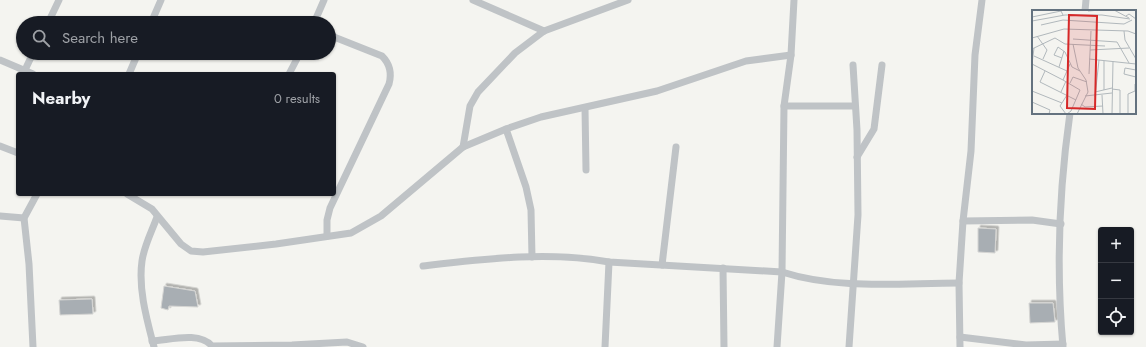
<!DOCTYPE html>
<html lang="en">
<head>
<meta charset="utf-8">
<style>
  :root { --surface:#171b24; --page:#242831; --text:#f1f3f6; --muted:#9ea1a6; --line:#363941 }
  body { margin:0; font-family:Jost,sans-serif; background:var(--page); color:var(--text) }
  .controls { position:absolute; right:12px; bottom:12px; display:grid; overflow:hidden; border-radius:4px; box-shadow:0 1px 3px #0004 }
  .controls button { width:36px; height:36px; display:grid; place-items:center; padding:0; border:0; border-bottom:1px solid var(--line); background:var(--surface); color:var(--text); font:20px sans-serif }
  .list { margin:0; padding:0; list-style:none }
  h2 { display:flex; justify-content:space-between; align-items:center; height:52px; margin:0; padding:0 16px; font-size:17px }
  h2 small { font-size:13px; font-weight:400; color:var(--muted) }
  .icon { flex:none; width:22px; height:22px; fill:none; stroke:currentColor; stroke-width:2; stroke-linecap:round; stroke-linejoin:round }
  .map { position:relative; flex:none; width:1146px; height:347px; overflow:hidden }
  .search { position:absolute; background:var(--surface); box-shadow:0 1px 3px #0004; left:16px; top:16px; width:320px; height:44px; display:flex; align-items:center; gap:10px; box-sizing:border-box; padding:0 14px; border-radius:22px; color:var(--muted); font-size:15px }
  .panel { position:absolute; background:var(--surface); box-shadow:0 1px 3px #0004; left:16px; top:72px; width:320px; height:124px; border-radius:4px }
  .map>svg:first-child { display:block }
</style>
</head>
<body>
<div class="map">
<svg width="1146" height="347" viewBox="0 0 1146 347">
  <defs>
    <filter id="shadow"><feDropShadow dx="2.5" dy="-2.5" stdDeviation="0" flood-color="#0004"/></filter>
  </defs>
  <rect width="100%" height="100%" fill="#f4f4f0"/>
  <g fill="#a8aeb3" stroke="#d5d5d3" filter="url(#shadow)">
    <polygon points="978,228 996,229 995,253 978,252"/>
    <polygon points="164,286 195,291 198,307 169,306 168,310 161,308"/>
    <polygon points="92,299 93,314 60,315 59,300"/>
    <polygon points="1029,303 1053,303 1055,322 1030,323"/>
  </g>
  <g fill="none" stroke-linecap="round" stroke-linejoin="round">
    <g stroke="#bfc3c6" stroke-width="7">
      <polyline points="473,0 544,31"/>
      <polyline points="1085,11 1086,0"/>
      <polyline points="48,23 59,0"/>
      <polyline points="151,23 161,0"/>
      <polyline points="314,23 324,0"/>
      <polyline points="0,60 33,74"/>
      <polyline points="25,70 33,53"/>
      <polyline points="129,74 138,53"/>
      <polyline points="289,74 300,53"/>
      <polyline points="784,106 854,106"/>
      <polyline points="585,108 586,170"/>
      <polyline points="506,129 526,187 531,210 532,257"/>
      <polyline points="0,146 18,153"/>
      <polyline points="463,147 470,106 478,92 515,53 544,31 628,0"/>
      <polyline points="857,157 874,129 882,65"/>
      <polyline points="127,194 152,209 181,244 191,251 203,252 276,244 351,233 381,216 463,147 506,129 541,117 657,91 746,61 791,55"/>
      <polyline points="0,216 24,218"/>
      <polyline points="963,221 1032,220 1061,224"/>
      <path d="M327 236V220L330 208 389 84C392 73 390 64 382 56L329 35"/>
      <polyline points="662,265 676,147"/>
      <path d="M423 266C484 259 548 251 609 262L782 272C838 290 900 283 959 283"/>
      <polyline points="723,268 724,347"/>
      <polyline points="960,337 1026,345 1063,344"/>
      <path d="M152 341C170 340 199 331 212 346L292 345 347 342 363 347"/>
      <polyline points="33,347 29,264 24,218 37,194"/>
      <path d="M154 347C147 320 138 289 142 261 144 246 152 231 157 217"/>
      <polyline points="605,347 609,262"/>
      <polyline points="777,347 782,272 784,106 791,55 794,0"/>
      <polyline points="849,347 858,215 857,130 853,65"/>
      <polyline points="960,347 959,283 963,221 971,151 975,55 982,0"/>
      <path d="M1063 347C1056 269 1059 190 1070 113"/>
    </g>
  </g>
  <g transform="translate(1032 10)">
    <rect width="104" height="104" fill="#f4f4f0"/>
    <path fill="none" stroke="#b1b8bc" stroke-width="1" d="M82 0 97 8M56 1 69 0M94 6 97 4 104 9M0 7 29 1 31 5M0 11 33 5H70L98 9M9 15 31 10 92 14 100 10M92 21 93 30 104 49M5 26 15 40 11 49M0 28 32 19 96 21 104 24M41 29 85 32 97 53M41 34 46 58 54 70 56 82 45 104M0 39 23 28 33 34 73 36M58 40 97 38M2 46 35 61M30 48 22 45 26 37 33 42 40 57 48 61M57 49 104 54M72 51V80M0 54 31 70M0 54 2 38M27 57 32 41M104 60 93 58 92 64 104 67M13 61 8 72 44 90M57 64 59 21M38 73 41 67 55 72M80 79 88 80V104M0 81 30 93M29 82 34 71M63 82 80 78M70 85 71 104M53 86 80 83M63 87 67 50M0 92 18 100 17 104M49 94 53 97 71 96M34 104 28 96 35 85M35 104 39 101 48 80 31 70 38 54M80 104 81 51M96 104V84L103 81V74"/>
    <path fill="#d62828" fill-opacity="0.15" stroke="#d62828" stroke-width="2" d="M37 5 65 6 63 99 35 98Z"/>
    <rect width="104" height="104" fill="none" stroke="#64727f" stroke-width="2"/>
  </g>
</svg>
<div class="controls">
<button>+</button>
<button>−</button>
<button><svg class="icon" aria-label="locate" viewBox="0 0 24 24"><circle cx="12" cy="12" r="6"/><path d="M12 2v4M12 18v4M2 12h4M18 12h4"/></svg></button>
</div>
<div class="search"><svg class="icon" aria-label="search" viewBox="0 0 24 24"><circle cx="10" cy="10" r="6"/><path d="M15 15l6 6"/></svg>Search here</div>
<section class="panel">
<h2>Nearby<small>0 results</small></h2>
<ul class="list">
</ul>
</section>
</div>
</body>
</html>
